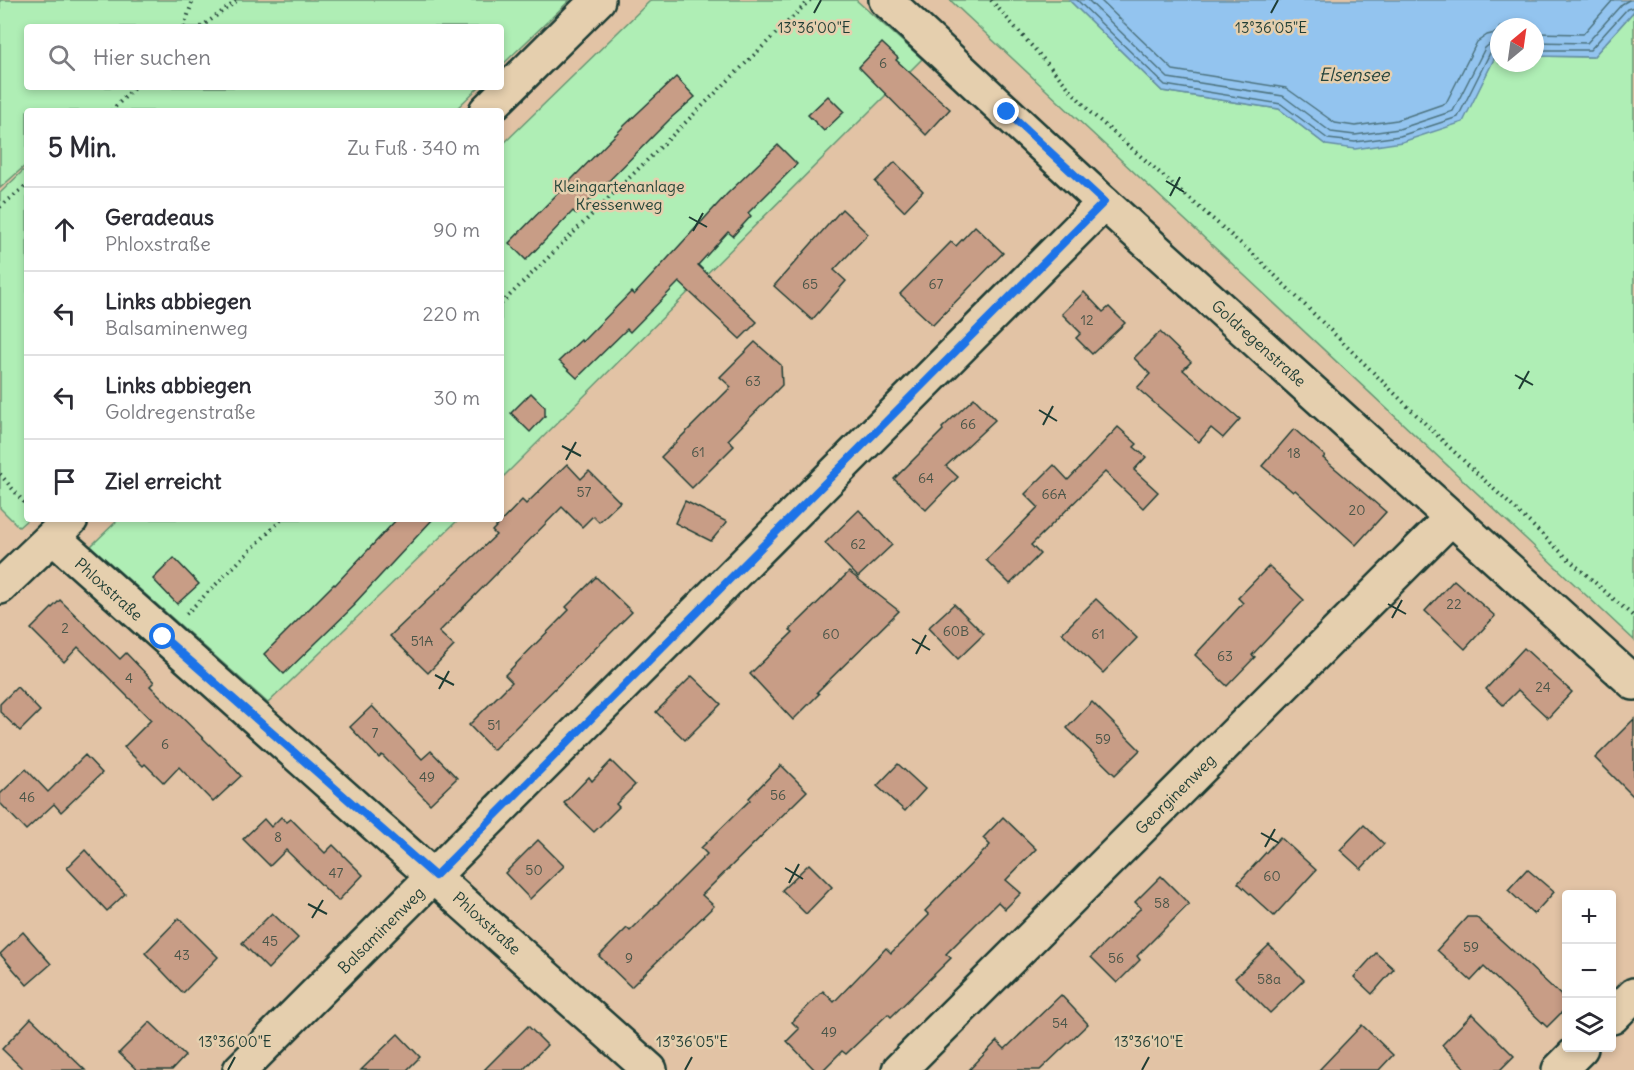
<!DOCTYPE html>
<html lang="de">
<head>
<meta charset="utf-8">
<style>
  :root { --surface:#fff; --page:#f2f2f3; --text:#2b2b33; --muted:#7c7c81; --line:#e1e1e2 }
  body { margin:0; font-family:Delius,sans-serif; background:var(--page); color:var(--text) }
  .controls { position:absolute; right:18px; bottom:18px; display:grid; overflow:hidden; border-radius:6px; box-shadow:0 3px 9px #0003 }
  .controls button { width:54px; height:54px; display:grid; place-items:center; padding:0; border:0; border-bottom:2px solid var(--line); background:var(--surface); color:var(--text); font:30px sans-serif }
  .compass { position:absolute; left:1490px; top:18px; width:54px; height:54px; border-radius:50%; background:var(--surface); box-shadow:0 3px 9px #0003; rotate:29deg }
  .stop { position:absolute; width:18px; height:18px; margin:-14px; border:4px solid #1a73e8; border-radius:50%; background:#fff }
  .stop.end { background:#1a73e8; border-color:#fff; box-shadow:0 2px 6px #0008 }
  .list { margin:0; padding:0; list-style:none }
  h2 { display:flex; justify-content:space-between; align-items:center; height:78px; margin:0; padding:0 24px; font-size:26px }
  h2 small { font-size:20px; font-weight:400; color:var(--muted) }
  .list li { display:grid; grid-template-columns:39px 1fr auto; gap:18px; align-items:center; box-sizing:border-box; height:84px; padding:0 24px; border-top:2px solid var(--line) }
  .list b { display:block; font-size:22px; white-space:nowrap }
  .list p { margin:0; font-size:20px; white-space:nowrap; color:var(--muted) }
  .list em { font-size:20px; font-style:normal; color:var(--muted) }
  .icon { flex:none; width:33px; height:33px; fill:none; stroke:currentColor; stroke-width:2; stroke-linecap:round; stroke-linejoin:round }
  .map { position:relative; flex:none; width:1634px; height:1070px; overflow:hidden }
  .search { position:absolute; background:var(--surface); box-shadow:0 3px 9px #0003; left:24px; top:24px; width:480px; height:66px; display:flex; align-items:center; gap:15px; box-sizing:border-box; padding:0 21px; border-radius:6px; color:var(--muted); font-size:22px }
  .panel { position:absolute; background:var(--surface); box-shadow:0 3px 9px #0003; left:24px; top:108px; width:480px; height:414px; border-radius:6px }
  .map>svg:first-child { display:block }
</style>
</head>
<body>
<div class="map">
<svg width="1634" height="1070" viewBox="0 0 1634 1070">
  <rect width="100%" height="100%" fill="#e2c3a5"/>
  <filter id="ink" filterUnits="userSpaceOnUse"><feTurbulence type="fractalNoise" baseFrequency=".0167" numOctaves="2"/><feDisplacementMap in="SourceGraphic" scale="12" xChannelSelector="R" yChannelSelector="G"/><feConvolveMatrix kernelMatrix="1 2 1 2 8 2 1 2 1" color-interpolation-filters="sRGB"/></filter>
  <g filter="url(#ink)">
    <g fill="#afeeb5" stroke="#679674" stroke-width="1.5">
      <polygon points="0,0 570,0 501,66 501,27 27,27 27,87 479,87 454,111 27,111 27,164 0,188"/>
      <polygon points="651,0 856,0 922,59 501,479 501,146"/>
      <polygon points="950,0 1069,0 1162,91 1279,109 1326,145 1462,122 1496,55 1499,55 1499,63 1535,63 1535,56 1593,57 1634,11 1634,640"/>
      <polygon points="27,167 28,519 19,527 0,508 0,193"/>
      <polygon points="119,519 459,519 268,703 91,546"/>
    </g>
    <polygon fill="#93c4ef" stroke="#658ea4" stroke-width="1.5" points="1069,0 1634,0 1634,11 1593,57 1535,56 1535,27 1499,27 1499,55 1496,55 1463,122 1402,142 1355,149 1326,145 1279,109 1162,91"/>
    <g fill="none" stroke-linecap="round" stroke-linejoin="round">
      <g stroke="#4d737f" stroke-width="1.5">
        <polyline points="1077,0 1165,85 1281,104 1328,139 1355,142 1400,136 1458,117 1490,53 1494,50 1499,49"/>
        <polyline points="1088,0 1168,78 1283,96 1331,132 1355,135 1399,129 1453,111 1485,48 1491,43 1499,41"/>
        <polyline points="1100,0 1173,70 1286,88 1335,123 1355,126 1397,120 1446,103 1477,42 1487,35 1499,32"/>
        <polyline points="1535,33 1583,34 1613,0"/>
        <polyline points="1535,42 1587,43 1622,4 1629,0"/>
        <polyline points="1535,50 1590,50 1627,9 1634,7"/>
      </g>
    </g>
    <g fill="#c89d86" stroke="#1f3d34" stroke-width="1.5">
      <polygon points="882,43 898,58 896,60 950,109 926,135 859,67"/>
      <polygon points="676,77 695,97 672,117 576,214 573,211 526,260 509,243 625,125"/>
      <polygon points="828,96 844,112 824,131 808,115"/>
      <polygon points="778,145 797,164 748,213 751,216 733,236 728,232 698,265 757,322 740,339 679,282 630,332 627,329 577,378 559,361 581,340 582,342 631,292 634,295 727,194"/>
      <polygon points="895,162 923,191 904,211 875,182"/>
      <polygon points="842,209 868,234 834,270 846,281 812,320 774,286"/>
      <polygon points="975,226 1003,253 933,325 900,294 951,242 956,246"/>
      <polygon points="1084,292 1103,312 1109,307 1125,323 1092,354 1076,338 1081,333 1062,314"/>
      <polygon points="1160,332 1191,362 1183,370 1240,419 1223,438 1211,428 1199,442 1137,388 1150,374 1134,358"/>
      <polygon points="755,342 781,365 782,385 728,440 734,446 692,488 661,457 731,387 720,377"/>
      <polygon points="531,393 545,407 545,416 530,432 511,413"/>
      <polygon points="974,398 995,420 946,466 958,477 926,510 894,479 943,430 942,428"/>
      <polygon points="1118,427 1137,444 1134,447 1146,457 1134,470 1158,492 1143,508 1105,472 1031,545 1040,554 1010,584 986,560 1038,507 1025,494 1054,465 1068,480"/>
      <polygon points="1294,429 1325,456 1323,458 1386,512 1356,545 1295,490 1293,492 1262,466"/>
      <polygon points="567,464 581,479 589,471 620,502 599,522 593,516 582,527 562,507 439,632 454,646 428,673 390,636 496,535 492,531 522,500 526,504"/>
      <polygon points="685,501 727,522 711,541 675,523"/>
      <polygon points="859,510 892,545 858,577 825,543"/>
      <polygon points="397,519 433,519 354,604 355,605 284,674 264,654 334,584 335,585"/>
      <polygon points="174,558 199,584 177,604 153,579"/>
      <polygon points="1269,566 1304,600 1252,655 1255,657 1227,686 1195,655 1243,603 1238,598"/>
      <polygon points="849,572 899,611 817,692 819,694 793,720 750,674 793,632 790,630"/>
      <polygon points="596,577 632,612 493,750 469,725 512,682 505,675 569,610 566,607"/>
      <polygon points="1454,580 1495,616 1465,649 1425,611"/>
      <polygon points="1096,599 1137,638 1103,673 1062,633"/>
      <polygon points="60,600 120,659 126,653 154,682 150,686 220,755 221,754 241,776 213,802 179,767 164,783 145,764 143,766 124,747 151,720 78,647 64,662 31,629"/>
      <polygon points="954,604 984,634 958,659 928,628"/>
      <polygon points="1524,648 1572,692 1548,718 1518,690 1503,705 1486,689"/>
      <polygon points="692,676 721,704 685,740 656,712"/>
      <polygon points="17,687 40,711 20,731 0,712 0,704"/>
      <polygon points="1092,702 1140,750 1115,775 1067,728"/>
      <polygon points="372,706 422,759 431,751 457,778 430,804 382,755 379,758 350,727"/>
      <polygon points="1634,719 1634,797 1595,758"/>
      <polygon points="85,755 102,773 61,812 54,804 26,830 0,803 0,794 26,769 48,792"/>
      <polygon points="611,761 635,785 616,804 619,807 594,832 564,803 589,777 592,781"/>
      <polygon points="898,764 925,789 905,811 877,786"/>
      <polygon points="781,765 807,791 702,895 714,906 631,987 599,956 627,928 630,931 707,854 701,848 750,800 749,798"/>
      <polygon points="281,817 287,822 291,819 325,853 333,845 363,875 338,901 286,850 270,866 243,839 264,819 271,827"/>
      <polygon points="1003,817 1036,849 1006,880 1021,893 1005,909 998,902 946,954 951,958 891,1017 888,1014 846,1054 842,1051 823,1070 815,1070 787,1041 799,1029 792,1022 823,991 834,1002 886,948 891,953 929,915 925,911 990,845 983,838"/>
      <polygon points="1364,825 1384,844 1361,869 1340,850"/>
      <polygon points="1280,837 1316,870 1274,916 1238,883"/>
      <polygon points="538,840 564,866 530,899 505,873"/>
      <polygon points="85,850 125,894 107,911 67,868"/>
      <polygon points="809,864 832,887 806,914 782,890"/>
      <polygon points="1527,869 1554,892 1534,914 1508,890"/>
      <polygon points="1161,876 1189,904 1137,956 1140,960 1117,983 1091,957 1141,908 1135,902"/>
      <polygon points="272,913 298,938 268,969 242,943"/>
      <polygon points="1467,917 1476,917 1566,1000 1566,1008 1547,1027 1484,967 1471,981 1437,950"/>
      <polygon points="179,918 218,957 183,993 145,953"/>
      <polygon points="23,932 51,964 27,985 0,954"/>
      <polygon points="1269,945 1304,980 1270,1013 1235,978"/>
      <polygon points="1376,953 1394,969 1372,994 1354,977"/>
      <polygon points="1061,995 1088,1024 1040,1070 969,1070 997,1041 1005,1049"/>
      <polygon points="1472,1014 1514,1056 1500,1070 1467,1070 1442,1045"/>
      <polygon points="31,1018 85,1070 24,1070 2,1049"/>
      <polygon points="150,1022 185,1056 172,1070 137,1070 119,1053"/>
      <polygon points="1362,1025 1393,1055 1379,1070 1319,1070"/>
      <polygon points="528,1026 547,1045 523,1070 484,1070"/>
      <polygon points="398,1034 420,1057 407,1070 361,1070"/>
    </g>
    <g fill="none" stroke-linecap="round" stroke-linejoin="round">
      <g stroke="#1f3d34" stroke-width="38">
        <g id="minor">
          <polyline points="886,0 1104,203 1634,683"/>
          <polyline points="486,111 598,0"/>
          <polyline points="53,537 650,1070"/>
          <polyline points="0,587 71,519"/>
          <polyline points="1612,1017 1634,995"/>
          <polyline points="240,1070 1104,203"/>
          <polyline points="899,1070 1451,518"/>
          <polyline points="1559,1070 1581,1048"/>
        </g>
      </g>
      <g stroke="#1f3d34" stroke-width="4" stroke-dasharray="1.5 4.5" stroke-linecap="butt">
        <polyline points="991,0 1091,113 1253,254 1447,445 1565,556 1634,617"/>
        <polyline points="184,27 193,0"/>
        <polyline points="201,27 238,0"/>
        <polyline points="111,111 135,87"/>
        <polyline points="0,207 27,185"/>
        <polyline points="501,304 810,0"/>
        <polyline points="0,474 27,506"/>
        <polyline points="186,614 282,519"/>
      </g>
      <use href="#minor" stroke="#e5cfae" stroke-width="33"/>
    </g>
  </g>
  <g fill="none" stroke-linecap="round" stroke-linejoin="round" filter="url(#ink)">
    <polyline stroke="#1a73e8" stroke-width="8" points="163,637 435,876 1104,202 1007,112"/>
  </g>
  <path fill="none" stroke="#1f3d34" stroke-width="2" d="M814 13 821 0M1271 13 1278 0M1166 181 1184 192M1170 196 1180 177M689 217 707 227M693 231 703 213M1515 375 1533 385M1519 389 1529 371M1039 410 1057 421M1043 425 1053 406M562 446 581 456M566 460 576 442M1388 604 1406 614M1392 618 1402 600M912 639 930 650M916 654 926 635M435 675 454 685M439 689 449 671M1261 833 1279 843M1265 847 1275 829M785 868 803 879M789 883 799 864M308 904 327 914M312 918 323 900M228 1070 235 1057M685 1070 692 1057M1142 1070 1149 1057"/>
  <g text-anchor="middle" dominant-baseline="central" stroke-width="5" stroke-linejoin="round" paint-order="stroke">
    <g font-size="14" fill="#495548">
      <text x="883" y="63">6</text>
      <text x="810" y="284">65</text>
      <text x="936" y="284">67</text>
      <text x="1087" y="320">12</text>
      <text x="753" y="381">63</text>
      <text x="968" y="424">66</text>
      <text x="698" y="452">61</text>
      <text x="1294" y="453">18</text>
      <text x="926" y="478">64</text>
      <text x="584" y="492">57</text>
      <text x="1054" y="494">66A</text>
      <text x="1357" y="510">20</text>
      <text x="858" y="544">62</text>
      <text x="1454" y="604">22</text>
      <text x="65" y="628">2</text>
      <text x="956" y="631">60B</text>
      <text x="831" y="634">60</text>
      <text x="1098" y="634">61</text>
      <text x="422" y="641">51A</text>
      <text x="1225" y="656">63</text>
      <text x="129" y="678">4</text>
      <text x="1543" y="687">24</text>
      <text x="494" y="725">51</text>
      <text x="375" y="733">7</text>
      <text x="1103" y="739">59</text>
      <text x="165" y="744">6</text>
      <text x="427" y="777">49</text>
      <text x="778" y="795">56</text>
      <text x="27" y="797">46</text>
      <text x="278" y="837">8</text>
      <text x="534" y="870">50</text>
      <text x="336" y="873">47</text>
      <text x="1272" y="876">60</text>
      <text x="1162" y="903">58</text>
      <text x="270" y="941">45</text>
      <text x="1471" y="947">59</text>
      <text x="182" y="955">43</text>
      <text x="629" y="958">9</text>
      <text x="1116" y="958">56</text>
      <text x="1269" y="979">58a</text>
      <text x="1060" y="1023">54</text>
      <text x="829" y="1032">49</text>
    </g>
    <g font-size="16" fill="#26463a" stroke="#e5cfae">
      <text x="619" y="186">Kleingartenanlage<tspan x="619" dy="18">Kressenweg</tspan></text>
    </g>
    <g font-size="16" fill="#1f3d34" stroke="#e5cfae">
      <text transform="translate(1259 343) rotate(42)">Goldregenstraße</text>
      <text transform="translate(109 589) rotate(42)">Phloxstraße</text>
      <text transform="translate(1175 794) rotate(-45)">Georginenweg</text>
      <text transform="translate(487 923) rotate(42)">Phloxstraße</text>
      <text transform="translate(381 930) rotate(-45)">Balsaminenweg</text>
    </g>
    <g font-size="18" font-style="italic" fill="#25443d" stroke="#e5cfae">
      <text x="1354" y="74">Elsensee</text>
    </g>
  </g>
  <g font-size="15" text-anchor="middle" fill="#1f3d34" stroke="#e5cfae" stroke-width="5" stroke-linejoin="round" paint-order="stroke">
    <text x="814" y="33">13°36'00"E</text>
    <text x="1271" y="33">13°36'05"E</text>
    <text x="235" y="1047">13°36'00"E</text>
    <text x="692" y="1047">13°36'05"E</text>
    <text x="1149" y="1047">13°36'10"E</text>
  </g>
</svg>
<div class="controls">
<button>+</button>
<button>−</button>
<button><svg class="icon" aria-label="layers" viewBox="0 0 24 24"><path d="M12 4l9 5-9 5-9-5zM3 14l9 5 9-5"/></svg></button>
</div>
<svg class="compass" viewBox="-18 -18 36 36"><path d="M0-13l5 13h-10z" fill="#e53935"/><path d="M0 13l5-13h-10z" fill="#7c7c81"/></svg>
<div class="stop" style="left:163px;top:637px"></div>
<div class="stop end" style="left:1007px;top:112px"></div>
<div class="search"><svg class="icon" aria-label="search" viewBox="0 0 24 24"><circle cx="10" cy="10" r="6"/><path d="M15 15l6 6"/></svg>Hier suchen</div>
<section class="panel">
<h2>5 Min.<small>Zu Fuß · 340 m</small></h2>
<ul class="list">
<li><svg class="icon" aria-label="ahead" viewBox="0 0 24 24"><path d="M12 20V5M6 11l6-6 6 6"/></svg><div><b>Geradeaus</b><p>Phloxstraße</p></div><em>90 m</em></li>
<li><svg class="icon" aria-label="left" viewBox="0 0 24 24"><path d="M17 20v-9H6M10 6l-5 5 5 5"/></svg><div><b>Links abbiegen</b><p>Balsaminenweg</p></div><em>220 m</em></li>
<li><svg class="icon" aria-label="left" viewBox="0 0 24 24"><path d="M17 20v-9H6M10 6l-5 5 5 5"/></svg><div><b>Links abbiegen</b><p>Goldregenstraße</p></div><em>30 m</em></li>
<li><svg class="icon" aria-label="arrive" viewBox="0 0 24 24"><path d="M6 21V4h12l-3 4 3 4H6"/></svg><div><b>Ziel erreicht</b></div></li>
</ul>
</section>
</div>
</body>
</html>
